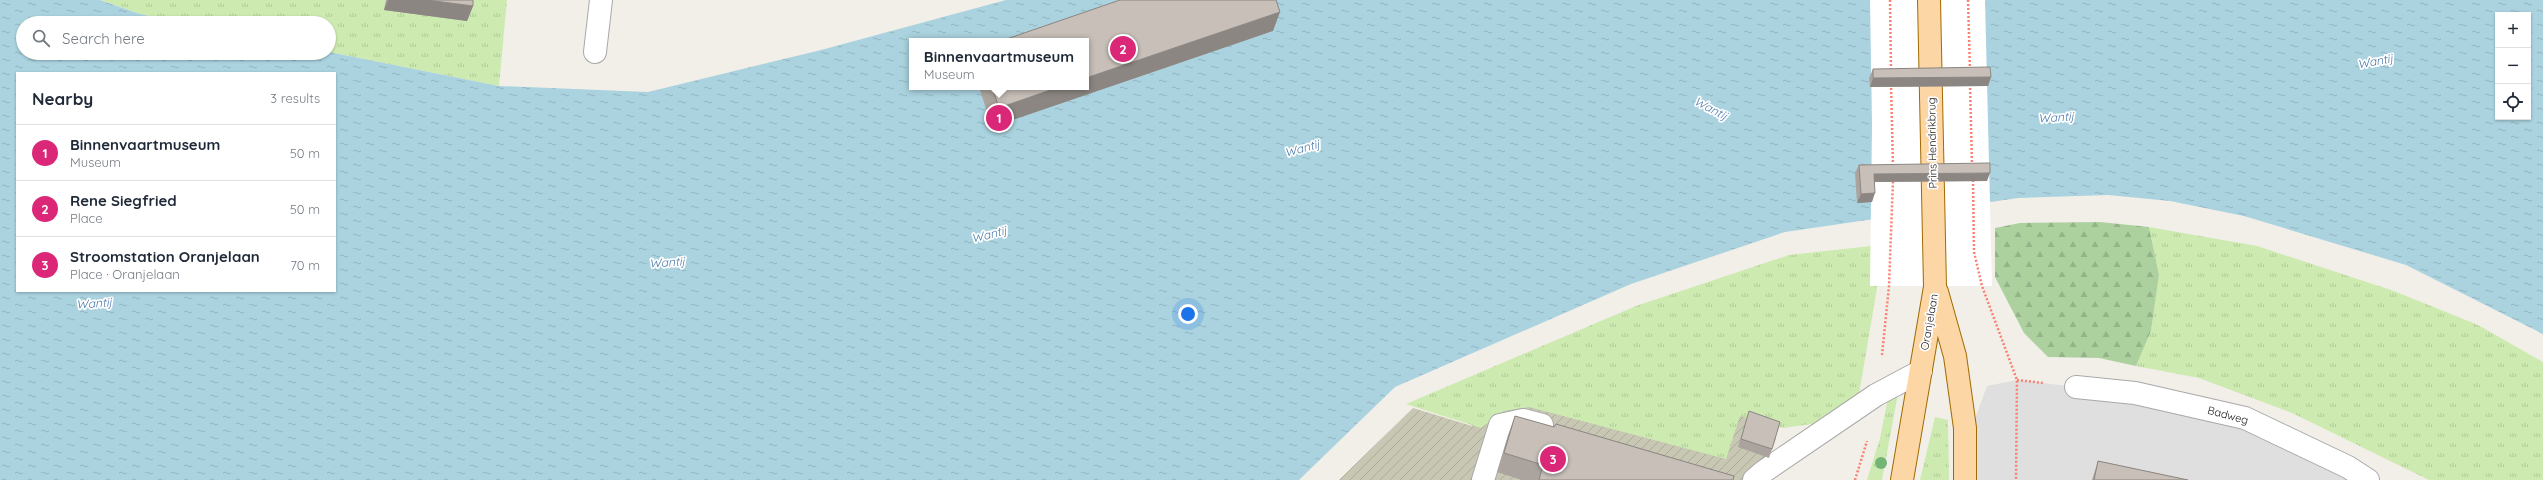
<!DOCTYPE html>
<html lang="en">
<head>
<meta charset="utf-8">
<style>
  :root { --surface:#fff; --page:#f2f2f3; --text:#1f2937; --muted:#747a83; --line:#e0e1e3; --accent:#db2777 }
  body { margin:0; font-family:Quicksand,sans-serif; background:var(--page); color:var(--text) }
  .controls { position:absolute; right:12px; top:12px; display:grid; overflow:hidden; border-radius:0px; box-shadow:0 1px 3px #0004 }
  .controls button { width:36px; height:36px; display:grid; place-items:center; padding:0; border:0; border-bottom:1px solid var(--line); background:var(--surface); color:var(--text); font:20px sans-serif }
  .you { position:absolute; left:1188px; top:314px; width:14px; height:14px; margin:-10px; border:3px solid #fff; border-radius:50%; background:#1a73e8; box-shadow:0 0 0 6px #1a73e833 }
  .badge { display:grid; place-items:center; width:26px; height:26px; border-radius:50%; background:var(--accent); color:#fff; font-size:13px; font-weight:700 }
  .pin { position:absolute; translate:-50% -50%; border:2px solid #fff; box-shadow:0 1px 4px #0006 }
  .popup { position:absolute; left:909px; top:38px; width:180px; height:52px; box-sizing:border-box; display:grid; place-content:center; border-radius:0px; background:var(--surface); filter:drop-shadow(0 1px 3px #0005); font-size:13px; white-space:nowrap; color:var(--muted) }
  .popup b { font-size:15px; color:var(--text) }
  .popup::after { content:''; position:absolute; left:50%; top:100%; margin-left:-8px; border:8px solid transparent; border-top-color:var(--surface) }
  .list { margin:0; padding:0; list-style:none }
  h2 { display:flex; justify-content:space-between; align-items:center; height:52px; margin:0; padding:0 16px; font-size:17px }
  h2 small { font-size:13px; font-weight:400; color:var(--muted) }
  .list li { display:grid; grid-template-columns:26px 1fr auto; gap:12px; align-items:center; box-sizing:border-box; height:56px; padding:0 16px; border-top:1px solid var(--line) }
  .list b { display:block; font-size:15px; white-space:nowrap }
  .list p { margin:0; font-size:13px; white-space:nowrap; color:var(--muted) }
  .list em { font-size:13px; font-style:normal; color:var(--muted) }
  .icon { flex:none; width:22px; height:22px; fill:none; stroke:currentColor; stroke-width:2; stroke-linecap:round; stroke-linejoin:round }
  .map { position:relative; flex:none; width:2543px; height:480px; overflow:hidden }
  .search { position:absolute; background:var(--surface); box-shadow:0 1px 3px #0004; left:16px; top:16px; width:320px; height:44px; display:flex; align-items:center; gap:10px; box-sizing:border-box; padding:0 14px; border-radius:22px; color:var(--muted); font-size:15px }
  .panel { position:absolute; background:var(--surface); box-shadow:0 1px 3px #0004; left:16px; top:72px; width:320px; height:220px; border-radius:0px }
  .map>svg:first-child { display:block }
</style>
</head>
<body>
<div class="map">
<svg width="2543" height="480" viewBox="0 0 2543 480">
  <defs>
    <pattern id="construction-furrows" width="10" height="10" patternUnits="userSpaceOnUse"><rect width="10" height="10" fill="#c7c7b4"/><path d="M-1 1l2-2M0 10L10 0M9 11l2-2" fill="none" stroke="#abab9a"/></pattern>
    <pattern id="grass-tufts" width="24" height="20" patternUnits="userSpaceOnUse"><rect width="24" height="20" fill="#cdebb0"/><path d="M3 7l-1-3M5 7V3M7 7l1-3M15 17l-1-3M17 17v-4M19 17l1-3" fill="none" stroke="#b0c997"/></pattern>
    <pattern id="forest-firs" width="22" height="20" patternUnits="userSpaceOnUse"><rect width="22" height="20" fill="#add19e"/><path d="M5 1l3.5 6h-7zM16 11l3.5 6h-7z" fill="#95b388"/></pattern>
    <pattern id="water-ripples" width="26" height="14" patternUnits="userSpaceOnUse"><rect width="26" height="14" fill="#aad3df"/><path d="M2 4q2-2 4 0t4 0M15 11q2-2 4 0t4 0" fill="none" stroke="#92b5bf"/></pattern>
  </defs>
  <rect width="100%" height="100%" fill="#f2efe9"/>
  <polygon fill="#e0dfdf" points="2017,380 2076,387 2245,418 2367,480 1968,480 1972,427 1987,386"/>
  <polygon fill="url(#construction-furrows)" points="1514,399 1726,410 1763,421 1776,439 1769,456 1771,480 1339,480 1413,408 1472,426 1475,415"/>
  <g fill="url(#grass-tufts)">
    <polygon points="101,0 507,0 499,86 329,52 329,23 183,23 140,14"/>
    <polygon points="2149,227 2257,246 2394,291 2478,325 2543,362 2543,480 2429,480 2292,413 2199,378 2136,366 2151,331 2159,275"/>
    <polygon points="1880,245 1878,282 1855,418 1783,428 1740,416 1726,459 1529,407 1504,411 1481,428 1406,404 1636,306 1789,255"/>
    <polygon points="1889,393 1898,394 1882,480 1867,480 1880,438"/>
    <polygon points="1935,417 1948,420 1949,480 1920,480"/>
  </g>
  <polygon fill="url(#forest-firs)" points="2100,222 2149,227 2159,275 2151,331 2136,366 2099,358 2048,357 2024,333 1995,277 1995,228 2020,223"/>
  <path fill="url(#water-ripples)" fill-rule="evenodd" d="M0 0H100L140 14 183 23H23V53L329 52 499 86 648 92 821 50 1006 0H2543V334L2406 265 2244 216 2170 201 2108 195 2018 198 1785 232 1631 284 1395 387 1299 480H0ZM2498 15H2528V117H2498ZM912 41H1086V87H912ZM17 73H335V291H17Z"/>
  <polygon fill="#fff" points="1870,0 1985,0 1992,286 1870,286 1872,125"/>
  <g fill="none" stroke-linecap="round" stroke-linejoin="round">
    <g stroke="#a9a9a9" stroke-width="24">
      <g id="minor">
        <polyline points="595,52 601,0"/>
        <polyline points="2076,387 2135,393 2245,418 2348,467 2368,480"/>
        <polyline points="1483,480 1500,425 1523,420 1542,425"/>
        <polyline points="1754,480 1763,472 1876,395 1921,371"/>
      </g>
    </g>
    <g stroke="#a06b00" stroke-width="24">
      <g id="major">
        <polyline points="1937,292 1955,356 1965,428 1965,480"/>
        <polyline points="1902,480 1935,287 1929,0"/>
      </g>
    </g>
    <g stroke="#fa8072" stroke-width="2.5" stroke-dasharray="2 2" stroke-linecap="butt">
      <polyline points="1890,0 1891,71"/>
      <polyline points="1968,0 1970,71"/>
      <polyline points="1891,84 1893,167"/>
      <polyline points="1970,84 1972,165"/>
      <polyline points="1973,180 1974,252 1982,286 2017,380 2016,480"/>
      <polyline points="1882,355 1889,286 1893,180"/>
      <polyline points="2017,380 2044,383"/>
      <polyline points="1855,480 1867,441"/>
    </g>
    <use href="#minor" stroke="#fff" stroke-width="22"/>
    <use href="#major" stroke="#fcd6a4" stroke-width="22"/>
  </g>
  <circle fill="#74b475" cx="1881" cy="463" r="6"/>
  <g fill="#aba49e">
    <polygon points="386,0 473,0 473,6 467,21 384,10"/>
    <polygon points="1273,31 992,127 979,87 1086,87"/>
    <polygon points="1873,69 1991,77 1988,86 1870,87 1869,78"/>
    <polygon points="1859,165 1987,181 1874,182 1872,202 1857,203 1855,173"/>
    <polygon points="1749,411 1772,449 1769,458 1738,447"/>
    <polygon points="1515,416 1733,480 1522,480 1497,472 1508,435"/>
    <polygon points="2098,461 2188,480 2092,480"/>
  </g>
  <g fill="#8b8681">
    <polygon points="388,0 427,0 473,6 467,21 384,10"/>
    <polygon points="1280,12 1273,31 992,127 999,108 1059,87 1086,87 1086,78"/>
    <polygon points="1991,77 1988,86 1870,87 1873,78"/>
    <polygon points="1990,173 1987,181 1871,182 1874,174"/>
    <polygon points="1875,193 1872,202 1857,203 1861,194"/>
  </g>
  <g fill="#c7bfb8" stroke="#8b8681">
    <polygon points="427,0 473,0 473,6"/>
    <polygon points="1120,0 1276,0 1280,12 1086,78 1086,41 1001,41"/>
    <polygon points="1990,67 1991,77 1873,78 1873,69"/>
    <polygon points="992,87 1059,87 999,108"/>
    <polygon points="1990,163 1990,173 1874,174 1875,193 1861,194 1859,165"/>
    <polygon points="1749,411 1780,422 1772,449 1741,439"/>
    <polygon points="1515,416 1554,427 1556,424 1734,476 1733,480 1539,480 1543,465 1504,453"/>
    <polygon points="2098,461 2188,480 2094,480"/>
  </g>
  <g text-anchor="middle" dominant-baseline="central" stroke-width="3.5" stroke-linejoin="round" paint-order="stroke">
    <g font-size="11" fill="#222" stroke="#fff">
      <text transform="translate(1932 143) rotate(-91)">Prins Hendrikbrug</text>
      <text transform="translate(1929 322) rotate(-80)">Oranjelaan</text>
      <text transform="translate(2228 415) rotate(15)">Badweg</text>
    </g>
    <g font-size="12" font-style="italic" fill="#4a7aab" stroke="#fff">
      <text transform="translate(2375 61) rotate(-11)">Wantij</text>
      <text transform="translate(1711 108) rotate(28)">Wantij</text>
      <text transform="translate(2056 117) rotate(-4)">Wantij</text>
      <text transform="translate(1302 148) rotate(-15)">Wantij</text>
      <text transform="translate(989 234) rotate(-14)">Wantij</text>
      <text transform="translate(667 262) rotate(-4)">Wantij</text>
      <text transform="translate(94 303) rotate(-4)">Wantij</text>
    </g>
  </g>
</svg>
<div class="controls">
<button>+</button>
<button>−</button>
<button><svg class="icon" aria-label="locate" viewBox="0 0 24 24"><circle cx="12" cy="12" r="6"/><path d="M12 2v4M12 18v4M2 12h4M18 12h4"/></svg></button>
</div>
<div class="you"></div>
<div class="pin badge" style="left:999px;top:118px">1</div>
<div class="popup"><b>Binnenvaartmuseum</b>Museum</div>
<div class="pin badge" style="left:1123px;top:49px">2</div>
<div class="pin badge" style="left:1553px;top:459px">3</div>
<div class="search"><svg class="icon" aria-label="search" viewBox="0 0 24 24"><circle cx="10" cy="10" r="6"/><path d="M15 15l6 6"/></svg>Search here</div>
<section class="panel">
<h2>Nearby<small>3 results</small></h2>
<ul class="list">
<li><span class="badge">1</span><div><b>Binnenvaartmuseum</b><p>Museum</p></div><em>50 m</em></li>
<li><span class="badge">2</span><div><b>Rene Siegfried</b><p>Place</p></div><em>50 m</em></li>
<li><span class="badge">3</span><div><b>Stroomstation Oranjelaan</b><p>Place · Oranjelaan</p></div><em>70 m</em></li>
</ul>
</section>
</div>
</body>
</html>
